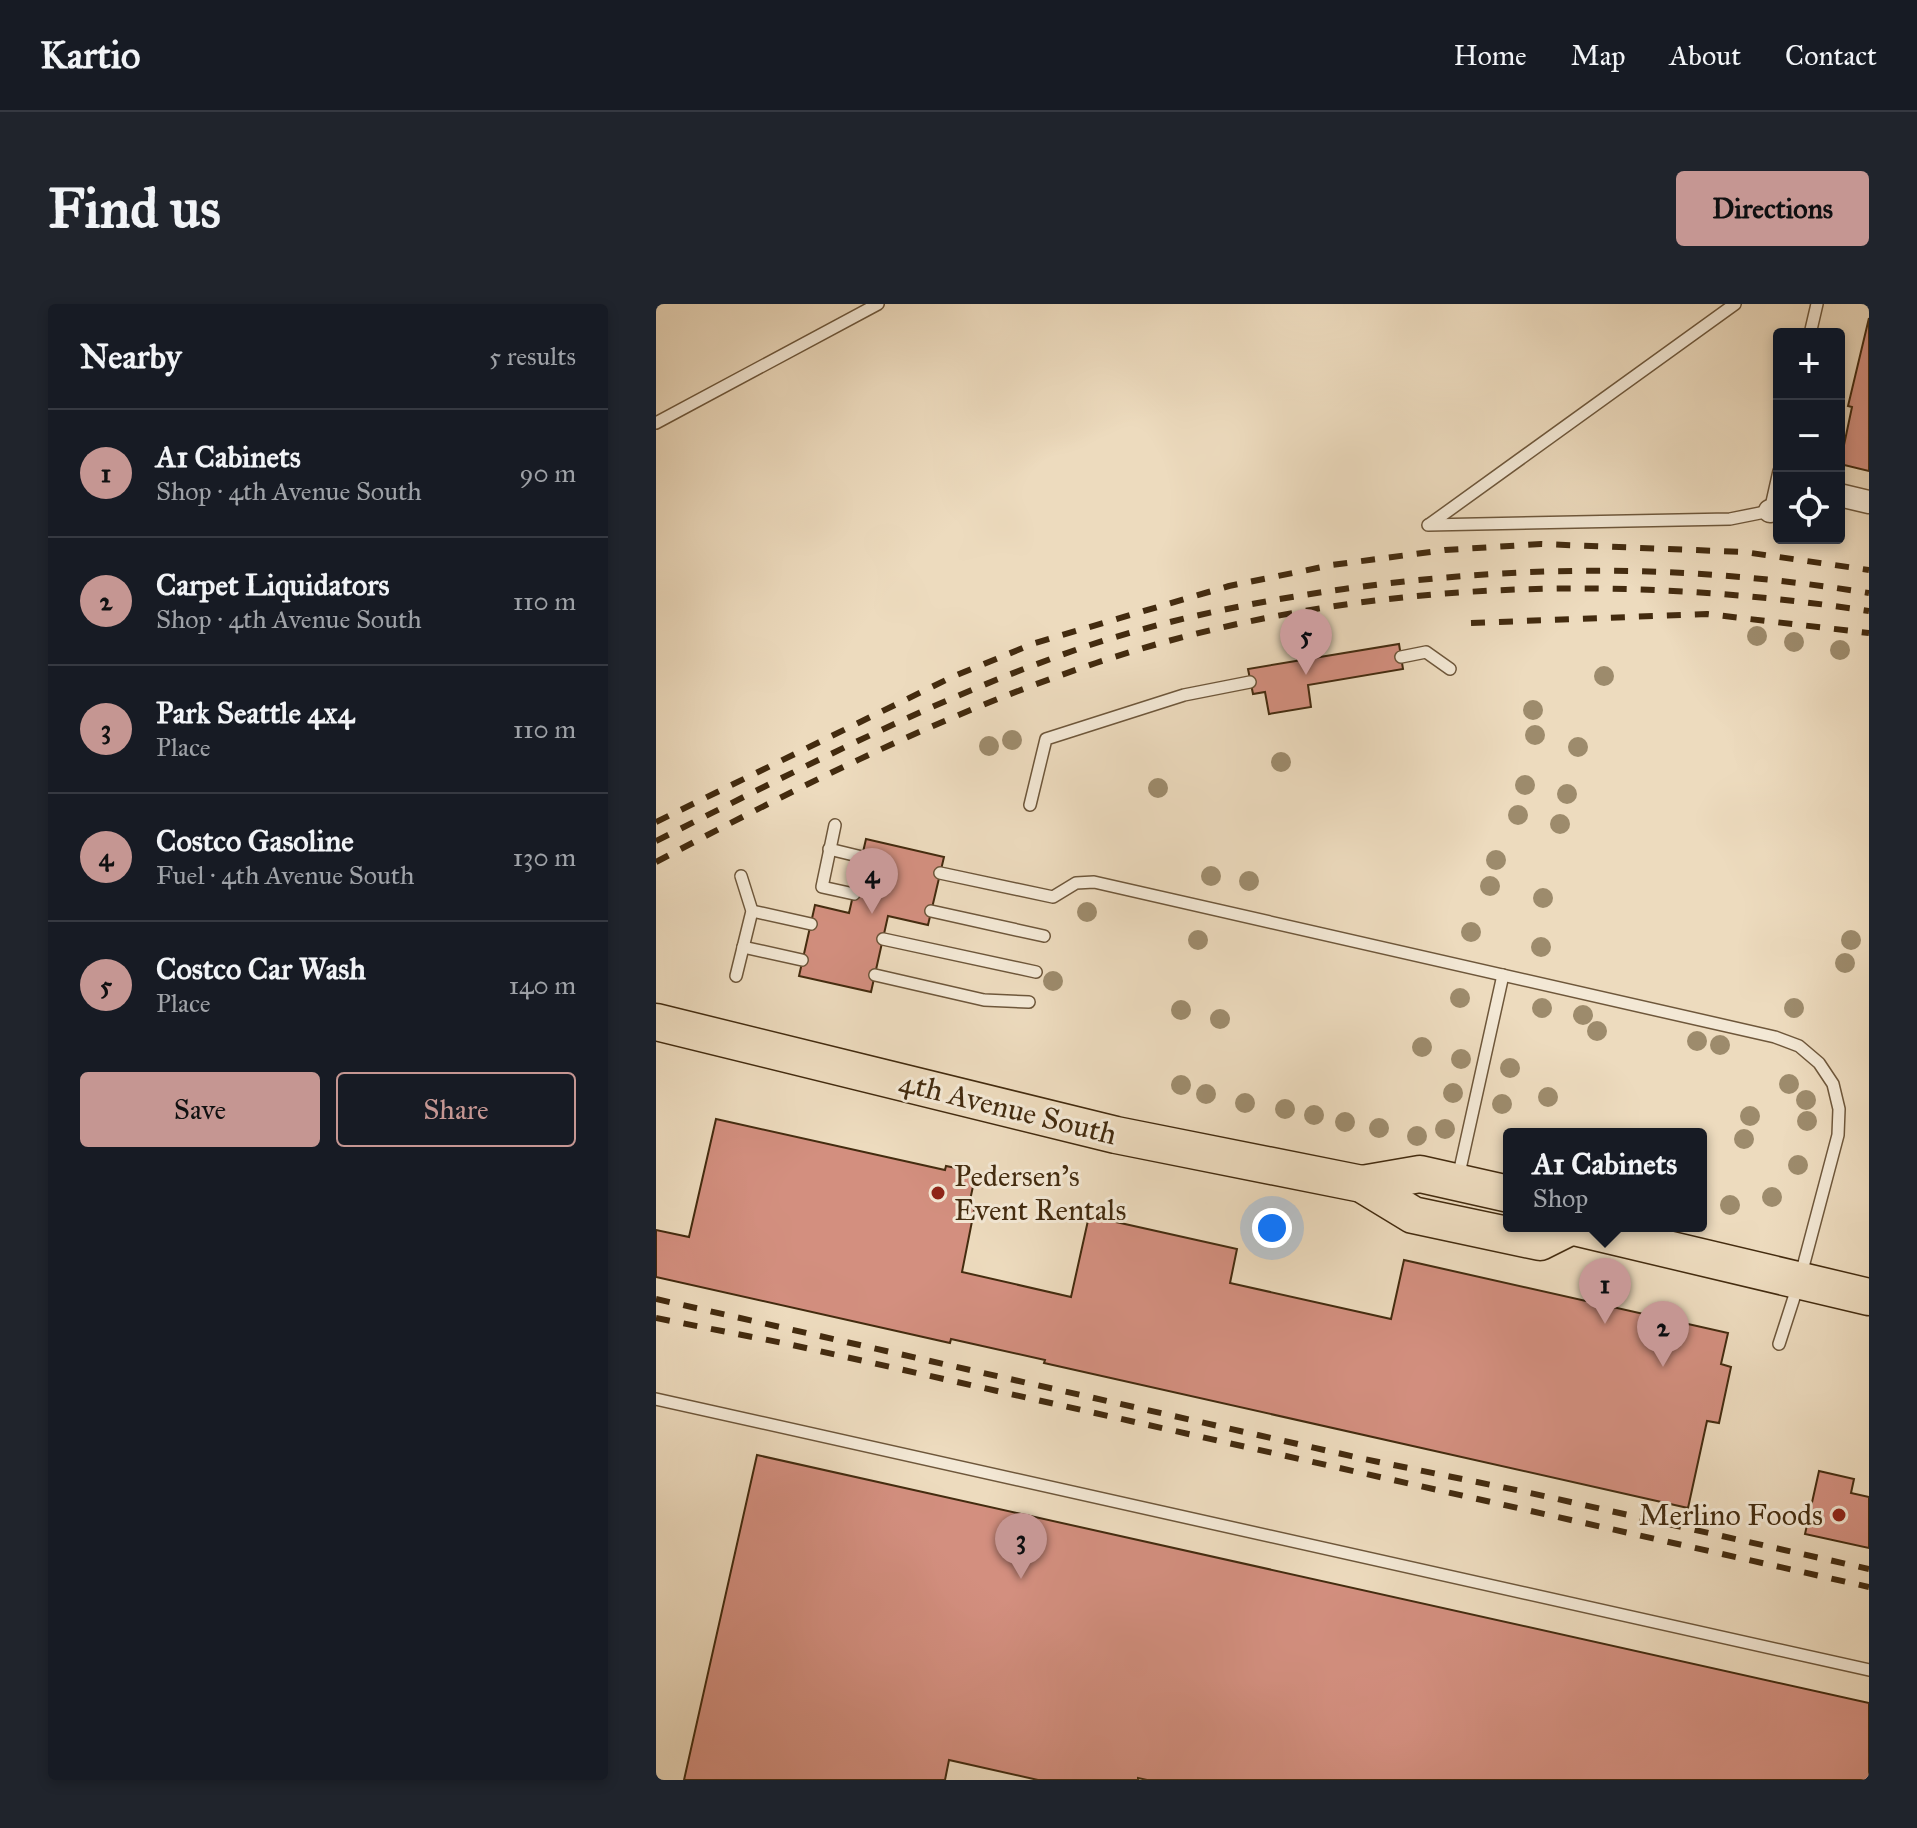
<!DOCTYPE html>
<html lang="en">
<head>
<meta charset="utf-8">
<style>
  :root { --surface:#171b24; --page:#20242c; --text:#f1f3f6; --muted:#9ea1a6; --line:#363941; --accent:#c59692 }
  body { margin:0; font-family:"IM FELL Great Primer",serif; background:var(--page); color:var(--text) }
  .controls { position:absolute; right:24px; top:24px; display:grid; overflow:hidden; border-radius:8px; box-shadow:0 4px 12px #0003 }
  .controls button { width:72px; height:72px; display:grid; place-items:center; padding:0; border:0; border-bottom:2px solid var(--line); background:var(--surface); color:var(--text); font:40px sans-serif }
  .you { position:absolute; left:616px; top:924px; width:28px; height:28px; margin:-20px; border:6px solid #fff; border-radius:50%; background:#1a73e8; box-shadow:0 0 0 12px #1a73e833 }
  .badge { display:grid; place-items:center; width:52px; height:52px; border-radius:50%; background:var(--accent); color:#111; font-size:26px; font-weight:700 }
  .pin { position:absolute; translate:-50% -66px; filter:drop-shadow(0 2px 4px #0008) }
  .pin::after { content:''; position:absolute; top:42px; width:28px; height:24px; background:inherit; clip-path:polygon(0 0,100% 0,50% 100%) }
  .popup { position:absolute; left:847px; top:824px; width:204px; height:104px; box-sizing:border-box; display:grid; place-content:center; border-radius:8px; background:var(--surface); filter:drop-shadow(0 2px 6px #0005); font-size:26px; white-space:nowrap; color:var(--muted) }
  .popup b { font-size:30px; color:var(--text) }
  .popup::after { content:''; position:absolute; left:50%; top:100%; margin-left:-16px; border:16px solid transparent; border-top-color:var(--surface) }
  .list { margin:0; padding:0; list-style:none }
  h2 { display:flex; justify-content:space-between; align-items:center; height:104px; margin:0; padding:0 32px; font-size:34px }
  h2 small { font-size:26px; font-weight:400; color:var(--muted) }
  .list li { display:grid; grid-template-columns:52px 1fr auto; gap:24px; align-items:center; box-sizing:border-box; height:128px; padding:0 32px; border-top:2px solid var(--line) }
  .list b { display:block; font-size:30px; white-space:nowrap }
  .list p { margin:0; font-size:26px; white-space:nowrap; color:var(--muted) }
  .list em { font-size:26px; font-style:normal; color:var(--muted) }
  .actions { display:flex; gap:16px; padding:24px 32px }
  .actions a { flex:1; padding:18px 0; border:2px solid var(--accent); border-radius:8px; text-align:center; font-size:28px; color:var(--accent) }
  .actions .main { background:var(--accent); color:#111 }
  .icon { flex:none; width:44px; height:44px; fill:none; stroke:currentColor; stroke-width:2; stroke-linecap:round; stroke-linejoin:round }
  .map { position:relative; flex:none; width:1213px; height:1476px; overflow:hidden; border-radius:8px }
  header { display:flex; align-items:center; gap:48px; box-sizing:border-box; height:112px; padding:0 40px; background:var(--surface); border-bottom:2px solid var(--line) }
  header strong { font-size:38px }
  nav { display:flex; gap:44px; margin-inline-start:auto; font-size:28px }
  .intro { display:flex; align-items:center; justify-content:space-between; box-sizing:border-box; height:192px; padding:0 48px }
  h1 { margin:0; font-size:56px }
  .button { padding:20px 36px; border-radius:8px; background:var(--accent); color:#111; font-size:28px; font-weight:700 }
  main { display:flex; gap:48px; padding:0 48px }
  aside { flex:1; background:var(--surface); border-radius:8px; box-shadow:0 4px 12px #0003 }
  .map>svg:first-child { display:block }
</style>
</head>
<body>
<header>
<strong>Kartio</strong>
<nav><a>Home</a><a>Map</a><a>About</a><a>Contact</a></nav>
</header>
<div class="intro"><h1>Find us</h1><a class="button">Directions</a></div>
<main>
<aside>
<h2>Nearby<small>5 results</small></h2>
<ul class="list">
<li><span class="badge">1</span><div><b>A1 Cabinets</b><p>Shop · 4th Avenue South</p></div><em>90 m</em></li>
<li><span class="badge">2</span><div><b>Carpet Liquidators</b><p>Shop · 4th Avenue South</p></div><em>110 m</em></li>
<li><span class="badge">3</span><div><b>Park Seattle 4x4</b><p>Place</p></div><em>110 m</em></li>
<li><span class="badge">4</span><div><b>Costco Gasoline</b><p>Fuel · 4th Avenue South</p></div><em>130 m</em></li>
<li><span class="badge">5</span><div><b>Costco Car Wash</b><p>Place</p></div><em>140 m</em></li>
</ul>
<div class="actions"><a class="main">Save</a><a>Share</a></div>
</aside>
<div class="map">
<svg width="1213" height="1476" viewBox="0 0 1213 1476">
  <rect width="100%" height="100%" fill="#eddbbe"/>
  <filter id="stains"><feTurbulence type="fractalNoise" baseFrequency=".0025" numOctaves="4"/><feColorMatrix values="0 0 0 0 .2 0 0 0 0 .09 0 0 0 0 .02 0 0 0 .5 -.17"/></filter>
  <radialGradient id="worn" r=".72"><stop offset=".6" stop-color="#630" stop-opacity="0"/><stop offset="1" stop-color="#630" stop-opacity=".3"/></radialGradient>
  <g fill="#d38f7f" stroke="#432b0f" stroke-width="2">
    <polygon points="1213,14 1213,167 1184,160 1196,103 1192,102"/>
    <polygon points="743,340 747,365 652,381 655,403 613,410 609,388 597,390 592,365"/>
    <polygon points="210,535 288,553 272,621 232,612 215,688 143,672 159,601 193,609"/>
    <polygon points="60,815 289,866 290,862 305,865 304,869 319,873 313,901 319,902 306,968 415,993 433,912 581,945 574,979 735,1015 748,956 1072,1029 1065,1060 1075,1063 1063,1119 1051,1117 1032,1204 388,1059 389,1056 295,1035 294,1039 0,973 0,926 33,933"/>
    <polygon points="101,1151 1213,1399 1213,1476 491,1476 482,1474 482,1476 382,1476 293,1456 289,1476 28,1476"/>
    <polygon points="1163,1167 1198,1175 1195,1189 1213,1193 1213,1244 1149,1230"/>
  </g>
  <g fill="none" stroke-linecap="round" stroke-linejoin="round">
    <g stroke="#6e573b" stroke-width="14">
      <g id="lane">
        <polyline points="1154,30 1161,0"/>
        <polyline points="0,119 222,0"/>
        <polyline points="774,220 1079,0"/>
        <polyline points="772,221 1074,215 1114,207 1123,167"/>
        <polyline points="745,353 770,348 794,365"/>
        <polyline points="374,501 390,435 528,391 594,378"/>
        <polyline points="179,521 166,583 198,590"/>
        <polyline points="173,545 206,553"/>
        <polyline points="284,569 397,593 420,579 438,578 1119,733 1143,742 1163,759 1177,780 1183,805 1182,831 1143,978 1123,1040"/>
        <polyline points="96,607 155,620"/>
        <polyline points="275,607 388,632"/>
        <polyline points="227,635 380,668"/>
        <polyline points="87,643 146,656"/>
        <polyline points="219,671 328,696 373,698"/>
        <polyline points="80,672 96,607 85,572"/>
        <polyline points="802,874 847,671"/>
        <polyline points="0,1095 1213,1366"/>
      </g>
    </g>
    <g stroke="#6e573b" stroke-width="25">
      <g id="street">
        <polyline points="1183,191 1213,198"/>
        <polyline points="1114,207 1123,205"/>
      </g>
    </g>
    <g stroke="#432b0f" stroke-width="39">
      <g id="primary">
        <polyline points="0,718 460,831 706,880 757,911 884,938 914,923"/>
        <polyline points="706,880 764,870 853,890"/>
        <polyline points="914,922 1213,993"/>
      </g>
    </g>
    <use href="#lane" stroke="#f3e8d5" stroke-width="11"/>
    <use href="#street" stroke="#f3e8d5" stroke-width="22"/>
    <use href="#primary" stroke="#eddbbe" stroke-width="36"/>
    <g stroke="#432b0f" stroke-width="6" stroke-dasharray="14 14" stroke-linecap="butt">
      <polyline points="815,319 1051,310 1213,329"/>
      <polyline points="0,518 296,373 379,339 573,282 676,261 789,246 885,240 1088,248 1213,266"/>
      <path d="M0 537C142 466 283 392 434 341 516 314 603 297 688 285 869 260 1033 260 1213 289"/>
      <path d="M0 558C142 483 287 410 440 359 687 276 957 268 1213 307"/>
      <polyline points="0,995 708,1155 870,1188 1213,1265"/>
      <polyline points="0,1014 132,1040 1213,1283"/>
    </g>
  </g>
  <g fill="#9d8b6c">
    <circle cx="1101" cy="332" r="10"/>
    <circle cx="1138" cy="338" r="10"/>
    <circle cx="1184" cy="346" r="10"/>
    <circle cx="948" cy="372" r="10"/>
    <circle cx="877" cy="406" r="10"/>
    <circle cx="879" cy="431" r="10"/>
    <circle cx="356" cy="436" r="10"/>
    <circle cx="333" cy="442" r="10"/>
    <circle cx="922" cy="443" r="10"/>
    <circle cx="625" cy="458" r="10"/>
    <circle cx="869" cy="481" r="10"/>
    <circle cx="502" cy="484" r="10"/>
    <circle cx="911" cy="490" r="10"/>
    <circle cx="862" cy="511" r="10"/>
    <circle cx="904" cy="520" r="10"/>
    <circle cx="840" cy="556" r="10"/>
    <circle cx="555" cy="572" r="10"/>
    <circle cx="593" cy="577" r="10"/>
    <circle cx="834" cy="582" r="10"/>
    <circle cx="887" cy="594" r="10"/>
    <circle cx="431" cy="608" r="10"/>
    <circle cx="815" cy="628" r="10"/>
    <circle cx="542" cy="636" r="10"/>
    <circle cx="1195" cy="636" r="10"/>
    <circle cx="885" cy="643" r="10"/>
    <circle cx="1189" cy="659" r="10"/>
    <circle cx="397" cy="677" r="10"/>
    <circle cx="804" cy="694" r="10"/>
    <circle cx="886" cy="704" r="10"/>
    <circle cx="1138" cy="704" r="10"/>
    <circle cx="525" cy="706" r="10"/>
    <circle cx="927" cy="711" r="10"/>
    <circle cx="564" cy="715" r="10"/>
    <circle cx="941" cy="727" r="10"/>
    <circle cx="1041" cy="737" r="10"/>
    <circle cx="1064" cy="741" r="10"/>
    <circle cx="766" cy="743" r="10"/>
    <circle cx="805" cy="755" r="10"/>
    <circle cx="854" cy="764" r="10"/>
    <circle cx="1133" cy="780" r="10"/>
    <circle cx="525" cy="781" r="10"/>
    <circle cx="797" cy="789" r="10"/>
    <circle cx="550" cy="790" r="10"/>
    <circle cx="892" cy="793" r="10"/>
    <circle cx="1150" cy="796" r="10"/>
    <circle cx="589" cy="799" r="10"/>
    <circle cx="846" cy="800" r="10"/>
    <circle cx="629" cy="805" r="10"/>
    <circle cx="658" cy="811" r="10"/>
    <circle cx="1094" cy="812" r="10"/>
    <circle cx="1151" cy="817" r="10"/>
    <circle cx="689" cy="818" r="10"/>
    <circle cx="723" cy="824" r="10"/>
    <circle cx="789" cy="825" r="10"/>
    <circle cx="761" cy="832" r="10"/>
    <circle cx="1088" cy="835" r="10"/>
    <circle cx="1142" cy="861" r="10"/>
    <circle cx="1116" cy="893" r="10"/>
    <circle cx="1074" cy="901" r="10"/>
  </g>
  <g fill="#8f2418" stroke="#f3e8d5" stroke-width="3">
    <circle cx="282" cy="889" r="8"/>
    <circle cx="1183" cy="1211" r="8"/>
  </g>
  <g text-anchor="middle" dominant-baseline="central" stroke-width="6" stroke-linejoin="round" paint-order="stroke">
    <g font-size="30" fill="#432b0f" stroke="#f3e8d5">
      <text transform="translate(352 804) rotate(14)">4th Avenue South</text>
    </g>
    <g font-size="30" fill="#432b0f" stroke="#f3e8d5" text-anchor="start">
      <text x="298" y="872">Pedersen’s<tspan x="298" dy="34">Event Rentals</tspan></text>
      <text x="1167" y="1211" text-anchor="end">Merlino Foods</text>
    </g>
  </g>
  <rect width="100%" height="100%" filter="url(#stains)"/>
  <rect width="100%" height="100%" fill="url(#worn)"/>
</svg>
<div class="controls">
<button>+</button>
<button>−</button>
<button><svg class="icon" aria-label="locate" viewBox="0 0 24 24"><circle cx="12" cy="12" r="6"/><path d="M12 2v4M12 18v4M2 12h4M18 12h4"/></svg></button>
</div>
<div class="you"></div>
<div class="pin badge" style="left:949px;top:1020px">1</div>
<div class="popup"><b>A1 Cabinets</b>Shop</div>
<div class="pin badge" style="left:1007px;top:1063px">2</div>
<div class="pin badge" style="left:365px;top:1275px">3</div>
<div class="pin badge" style="left:216px;top:610px">4</div>
<div class="pin badge" style="left:650px;top:371px">5</div>
</div>
</main>
</body>
</html>
